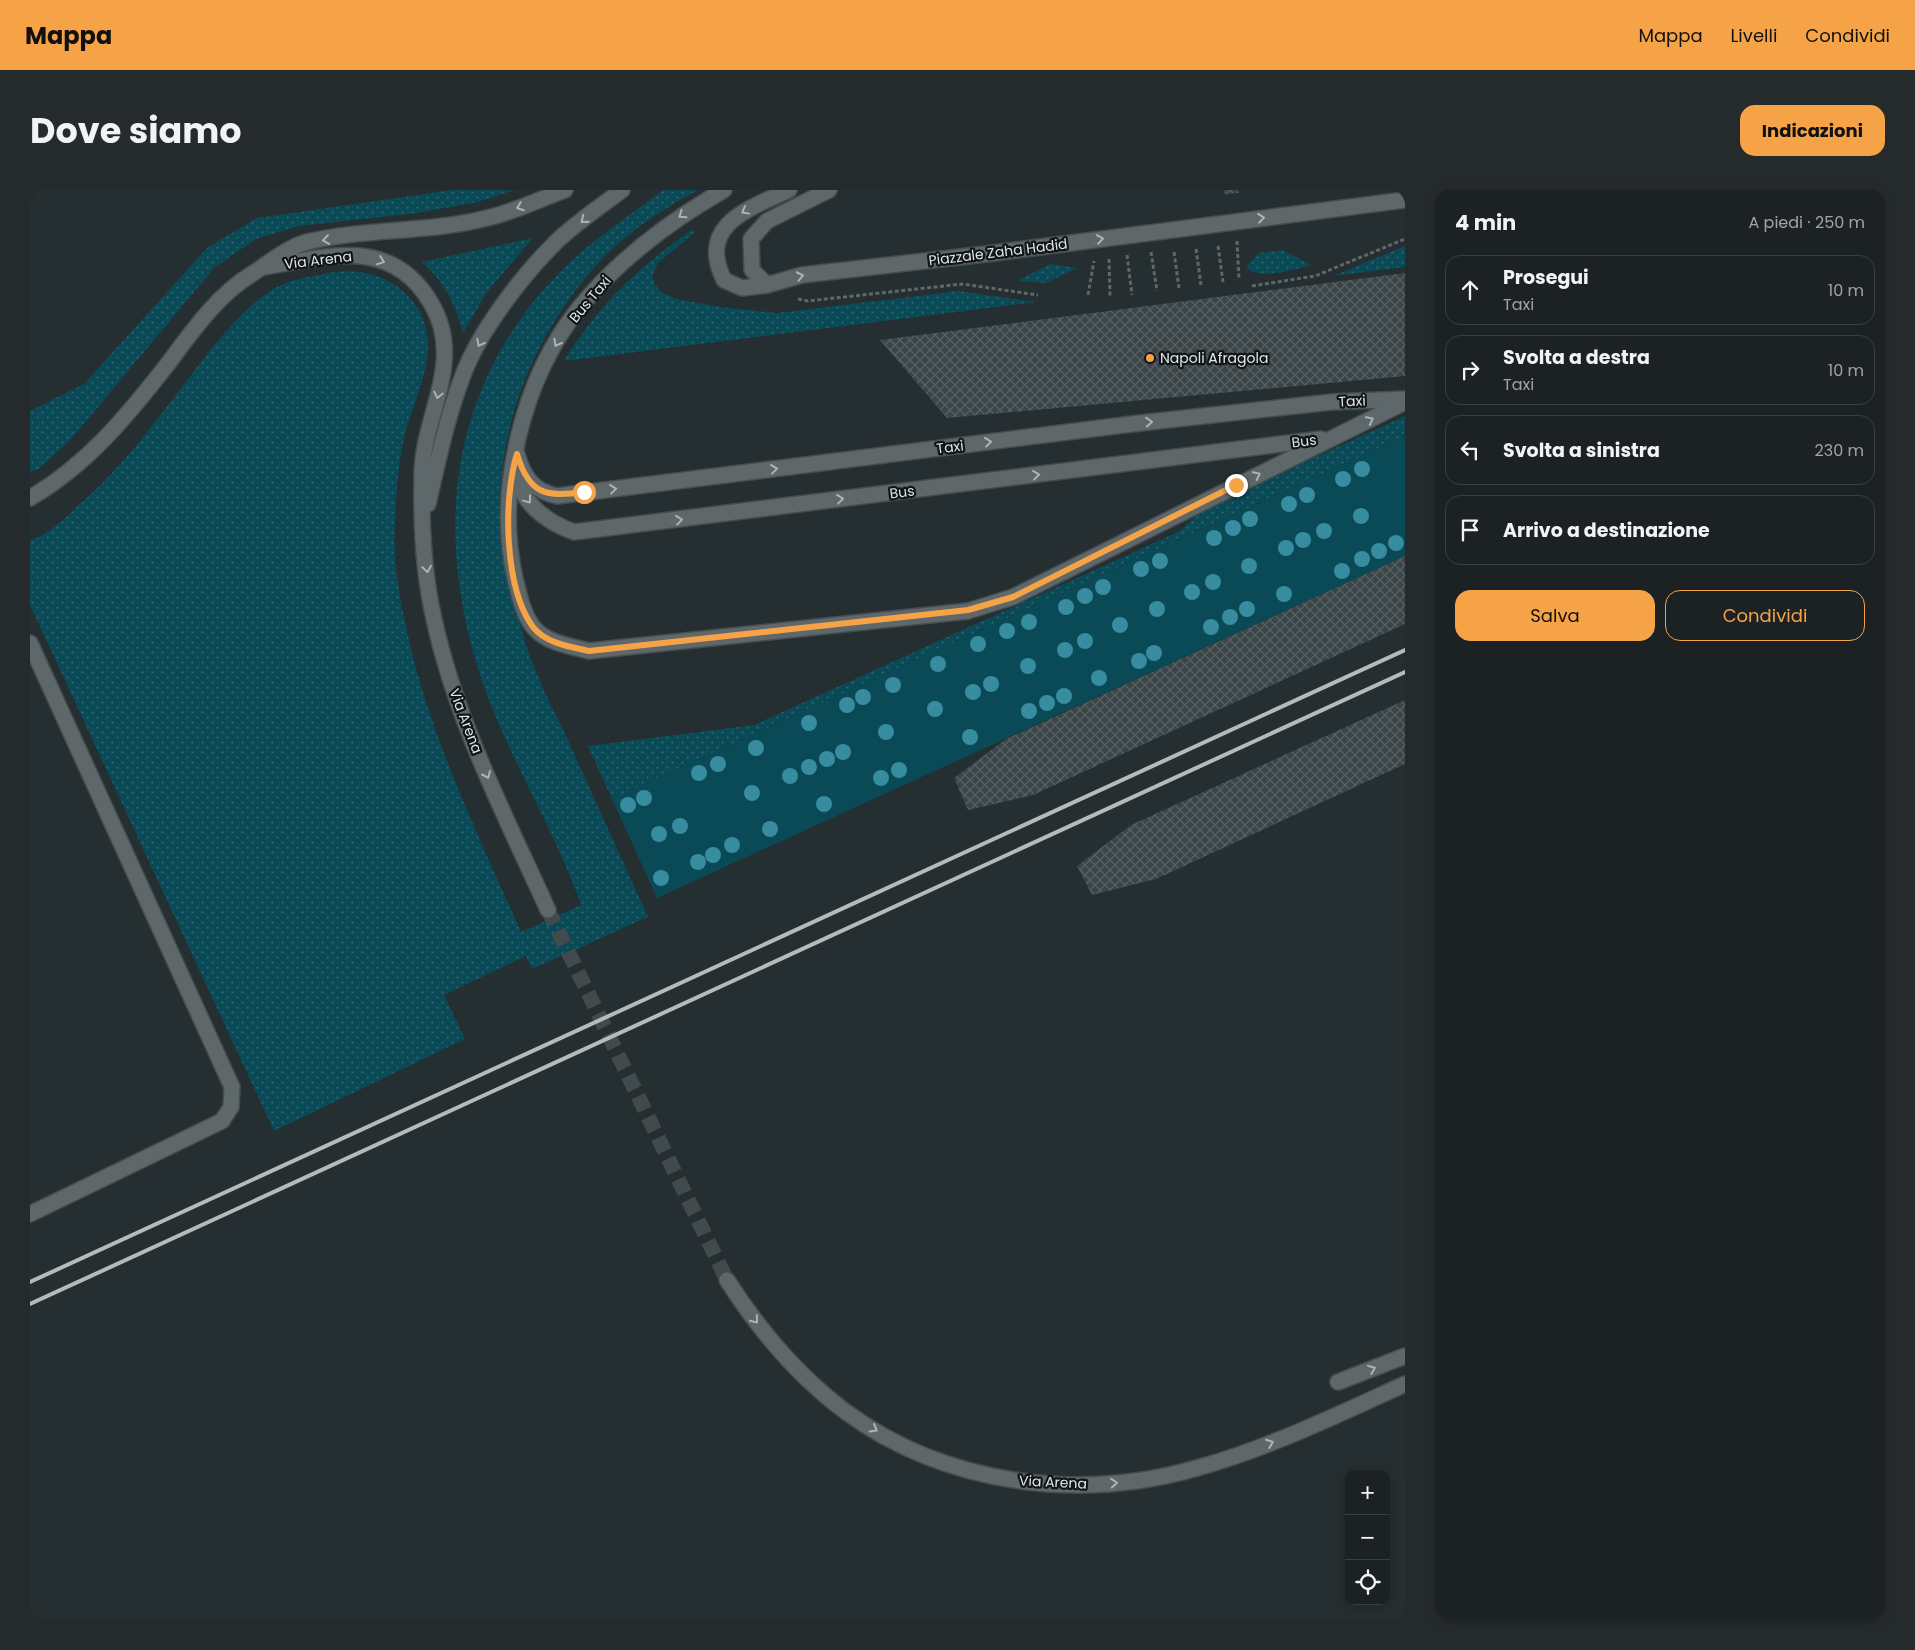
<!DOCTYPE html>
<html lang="it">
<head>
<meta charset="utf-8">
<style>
  :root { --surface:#1c2224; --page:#252a2c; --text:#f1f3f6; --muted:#a0a4a6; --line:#3a3f41; --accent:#f5a346 }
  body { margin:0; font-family:Poppins,sans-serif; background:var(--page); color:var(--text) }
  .controls { position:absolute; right:15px; bottom:15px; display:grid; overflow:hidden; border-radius:10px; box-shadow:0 2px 12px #0003 }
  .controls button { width:45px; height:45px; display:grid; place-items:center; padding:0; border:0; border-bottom:1px solid var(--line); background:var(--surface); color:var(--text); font:25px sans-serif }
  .stop { position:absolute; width:15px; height:15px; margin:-11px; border:4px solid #f5a346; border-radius:50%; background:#fff }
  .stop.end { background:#f5a346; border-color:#fff; box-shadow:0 1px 5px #0008 }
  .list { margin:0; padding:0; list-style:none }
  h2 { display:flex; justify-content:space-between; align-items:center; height:65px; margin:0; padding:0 20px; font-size:21px }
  h2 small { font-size:16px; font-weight:400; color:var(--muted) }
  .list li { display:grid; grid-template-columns:32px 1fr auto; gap:15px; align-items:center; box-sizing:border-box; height:70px; margin:0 10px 10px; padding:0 10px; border:1px solid var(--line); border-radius:15px }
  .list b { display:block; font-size:19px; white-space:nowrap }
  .list p { margin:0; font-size:16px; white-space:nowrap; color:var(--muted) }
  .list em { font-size:16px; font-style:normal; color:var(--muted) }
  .actions { display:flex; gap:10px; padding:15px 20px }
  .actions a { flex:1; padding:11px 0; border:1px solid var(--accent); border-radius:15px; text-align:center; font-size:18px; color:var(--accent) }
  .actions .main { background:var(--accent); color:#111 }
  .icon { flex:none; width:28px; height:28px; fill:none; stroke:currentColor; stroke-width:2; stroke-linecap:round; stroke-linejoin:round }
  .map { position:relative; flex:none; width:1375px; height:1430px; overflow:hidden; border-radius:15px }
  header { display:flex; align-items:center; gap:30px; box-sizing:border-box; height:70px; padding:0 25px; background:var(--accent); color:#111 }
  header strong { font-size:24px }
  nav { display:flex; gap:28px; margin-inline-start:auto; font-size:18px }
  .intro { display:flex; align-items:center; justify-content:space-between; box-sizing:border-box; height:120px; padding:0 30px }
  h1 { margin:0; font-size:35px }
  .button { padding:12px 22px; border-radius:15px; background:var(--accent); color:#111; font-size:18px; font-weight:700 }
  main { display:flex; gap:30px; padding:0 30px }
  aside { flex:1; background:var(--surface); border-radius:15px; box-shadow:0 2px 12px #0003 }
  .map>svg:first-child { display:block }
</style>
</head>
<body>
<header>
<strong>Mappa</strong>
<nav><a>Mappa</a><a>Livelli</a><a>Condividi</a></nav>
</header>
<div class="intro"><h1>Dove siamo</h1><a class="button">Indicazioni</a></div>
<main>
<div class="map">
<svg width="1375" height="1430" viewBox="0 0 1375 1430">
  <defs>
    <pattern id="grass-dots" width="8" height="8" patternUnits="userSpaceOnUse" patternTransform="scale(1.25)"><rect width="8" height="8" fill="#0a4a57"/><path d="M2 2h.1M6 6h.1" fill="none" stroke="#2d646f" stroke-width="1.8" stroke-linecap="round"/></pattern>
    <pattern id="building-cross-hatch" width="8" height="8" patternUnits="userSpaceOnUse" patternTransform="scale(1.25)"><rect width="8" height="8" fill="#3b4547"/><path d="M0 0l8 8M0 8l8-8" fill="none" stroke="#576062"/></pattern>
  </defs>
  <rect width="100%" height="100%" fill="#252e30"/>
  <g fill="url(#grass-dots)">
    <polygon points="422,0 485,0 448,12 387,23 269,36 226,49 185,77 43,247 9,279 0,282 0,221 54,194 177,58 227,28"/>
    <path d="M633 0H668C635 18 599 41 573 68 506 139 463 239 472 338 475 375 484 412 494 448 504 483 522 516 537 548 564 608 591 667 618 727L502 779 496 766 414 805 435 849 244 941 0 415V351C21 343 35 328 51 313 94 276 127 229 162 184 186 153 212 117 247 97 262 89 281 87 298 83 326 78 353 83 374 102 420 145 388 196 375 244 368 274 366 307 365 337 363 370 369 404 376 436 398 543 447 642 491 742L551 715C526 643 484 577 457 505 401 352 414 195 536 76 565 48 601 25 633 0Z"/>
    <path d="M661 40 664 43 628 73 622 86 625 95 632 103 647 109 690 117 747 123 929 101 1006 112 534 171C568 115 608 78 661 40Z"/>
    <path d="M503 48 457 102 433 143C425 113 415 93 392 72Z"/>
    <polygon points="1375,56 1375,77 1303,86"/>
    <path d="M1253 60 1281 75C1268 79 1222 92 1217 76L1229 63Z"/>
    <polygon points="1020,74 1048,78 1016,93 987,91"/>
    <polygon points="1375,226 1375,246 582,609 558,556 724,535 1148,342 1178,316"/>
  </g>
  <polygon fill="#0a4a57" points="1375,246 1375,366 627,708 582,609"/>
  <g fill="url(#building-cross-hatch)">
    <polygon points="1194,0 1208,0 1209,3 1194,4"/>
    <polygon points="1375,83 1375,186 917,228 850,150"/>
    <polygon points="1375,366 1375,434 1003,605 938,620 924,588 976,549"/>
    <polygon points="1375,510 1375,574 1126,689 1062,705 1047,676 1101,635"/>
  </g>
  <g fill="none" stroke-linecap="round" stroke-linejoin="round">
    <polyline stroke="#414a4c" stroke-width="15" stroke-dasharray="15 8" stroke-linecap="butt" points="518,720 697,1090"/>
    <g stroke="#454c4e" stroke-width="18">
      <g id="lane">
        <path d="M694 0C640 31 590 68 550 117 493 187 465 300 485 388 489 404 493 425 504 438 517 453 540 456 559 461L938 421 983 407 1375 212"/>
        <path d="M759 0C718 19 667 35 694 90L712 98 737 95 772 85 956 64 1375 10"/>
        <polyline points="737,95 722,80 721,49 737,31 799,0"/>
        <path d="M487 264C493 286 503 301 527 306L1110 233 1302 212 1375 209"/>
        <path d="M487 278C486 310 516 332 544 342L1291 249"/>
        <polyline points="0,453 202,897 201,917 192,931 0,1024"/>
        <polyline points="1308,1192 1375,1166"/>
      </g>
    </g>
    <g stroke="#454c4e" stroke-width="18">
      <g id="secondary">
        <path d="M234 77C297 67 361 45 401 113 436 172 392 226 392 285 391 333 393 382 404 429 426 531 475 625 518 720"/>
        <path d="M0 308C57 275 97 226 137 175 161 143 187 105 222 84 239 73 258 57 277 52 335 38 399 43 457 28 484 22 510 9 535 0"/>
        <path d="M398 314C408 270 417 227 433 185 449 142 491 87 524 54 544 34 570 17 592 0"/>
        <path d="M697 1090C729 1140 768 1186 816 1222 916 1295 1049 1312 1167 1278 1239 1258 1307 1225 1375 1194"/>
      </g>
    </g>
    <g stroke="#5f6769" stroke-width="3" stroke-dasharray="4 2.5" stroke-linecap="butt">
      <polyline points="1207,51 1209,90"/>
      <polyline points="1188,56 1193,92"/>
      <polyline points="1166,59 1171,95"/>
      <polyline points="1121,62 1127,101"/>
      <polyline points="1144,62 1149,98"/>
      <polyline points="1097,65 1102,105"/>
      <polyline points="1079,69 1080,106"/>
      <polyline points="1222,96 1285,86 1375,49"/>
      <polyline points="1058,105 1064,71"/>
      <polyline points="768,109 778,111 932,94 1008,105"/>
    </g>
    <use href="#lane" stroke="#5e686a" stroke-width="15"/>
    <use href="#secondary" stroke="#5e686a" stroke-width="15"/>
    <g stroke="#b4bbbd" stroke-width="4">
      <polyline points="0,1092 1375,460"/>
      <polyline points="0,1114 1375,482"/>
    </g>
  </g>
  <g fill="#388c9f">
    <circle cx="1332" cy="279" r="8"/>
    <circle cx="1313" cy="289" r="8"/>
    <circle cx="1277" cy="305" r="8"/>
    <circle cx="1259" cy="314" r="8"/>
    <circle cx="1331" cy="326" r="8"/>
    <circle cx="1220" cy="329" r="8"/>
    <circle cx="1203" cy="338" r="8"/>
    <circle cx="1294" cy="341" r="8"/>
    <circle cx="1184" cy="348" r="8"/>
    <circle cx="1273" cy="350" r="8"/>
    <circle cx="1366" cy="353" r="8"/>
    <circle cx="1256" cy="358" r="8"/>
    <circle cx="1349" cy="361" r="8"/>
    <circle cx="1332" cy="369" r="8"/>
    <circle cx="1130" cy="371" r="8"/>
    <circle cx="1219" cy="376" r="8"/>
    <circle cx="1111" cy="379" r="8"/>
    <circle cx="1312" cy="381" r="8"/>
    <circle cx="1183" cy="392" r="8"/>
    <circle cx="1073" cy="397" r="8"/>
    <circle cx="1162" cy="402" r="8"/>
    <circle cx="1254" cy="404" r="8"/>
    <circle cx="1055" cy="406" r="8"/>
    <circle cx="1036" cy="417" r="8"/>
    <circle cx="1127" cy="419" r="8"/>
    <circle cx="1217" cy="419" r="8"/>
    <circle cx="1200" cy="427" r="8"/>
    <circle cx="999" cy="432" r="8"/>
    <circle cx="1090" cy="435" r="8"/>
    <circle cx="1181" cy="437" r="8"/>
    <circle cx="977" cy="441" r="8"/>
    <circle cx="1055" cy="451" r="8"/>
    <circle cx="948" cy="454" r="8"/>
    <circle cx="1035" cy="460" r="8"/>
    <circle cx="1124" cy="463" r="8"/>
    <circle cx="1109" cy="471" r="8"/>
    <circle cx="908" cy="474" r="8"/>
    <circle cx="998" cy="476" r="8"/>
    <circle cx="1069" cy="488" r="8"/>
    <circle cx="961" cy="494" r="8"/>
    <circle cx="863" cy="495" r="8"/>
    <circle cx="943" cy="502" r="8"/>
    <circle cx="1034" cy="506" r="8"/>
    <circle cx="833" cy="507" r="8"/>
    <circle cx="1017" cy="513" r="8"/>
    <circle cx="817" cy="515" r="8"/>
    <circle cx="905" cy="519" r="8"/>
    <circle cx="999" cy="521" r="8"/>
    <circle cx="779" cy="533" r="8"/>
    <circle cx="856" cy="542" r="8"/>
    <circle cx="940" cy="547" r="8"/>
    <circle cx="726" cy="558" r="8"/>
    <circle cx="813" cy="562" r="8"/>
    <circle cx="797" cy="569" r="8"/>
    <circle cx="688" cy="574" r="8"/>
    <circle cx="779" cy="577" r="8"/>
    <circle cx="869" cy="580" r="8"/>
    <circle cx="669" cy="583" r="8"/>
    <circle cx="760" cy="586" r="8"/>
    <circle cx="851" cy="588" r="8"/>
    <circle cx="722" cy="603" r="8"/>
    <circle cx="614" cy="608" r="8"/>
    <circle cx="794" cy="614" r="8"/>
    <circle cx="598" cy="615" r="8"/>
    <circle cx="650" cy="636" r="8"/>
    <circle cx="740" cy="639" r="8"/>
    <circle cx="629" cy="644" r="8"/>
    <circle cx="702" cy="655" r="8"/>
    <circle cx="683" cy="665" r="8"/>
    <circle cx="668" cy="672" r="8"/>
    <circle cx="631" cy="688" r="8"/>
  </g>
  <defs><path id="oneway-chevron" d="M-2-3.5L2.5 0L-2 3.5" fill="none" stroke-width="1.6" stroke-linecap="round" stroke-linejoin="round" transform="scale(1.25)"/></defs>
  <g stroke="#adb4b6">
    <use href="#oneway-chevron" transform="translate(490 17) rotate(160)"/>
    <use href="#oneway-chevron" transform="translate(715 21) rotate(151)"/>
    <use href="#oneway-chevron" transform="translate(652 25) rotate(145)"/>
    <use href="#oneway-chevron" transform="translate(1231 28) rotate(-7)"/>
    <use href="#oneway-chevron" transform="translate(554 30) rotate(141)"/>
    <use href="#oneway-chevron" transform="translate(1070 49) rotate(-8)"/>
    <use href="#oneway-chevron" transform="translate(296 50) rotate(172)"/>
    <use href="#oneway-chevron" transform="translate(351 71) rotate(21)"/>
    <use href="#oneway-chevron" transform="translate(770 86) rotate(-12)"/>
    <use href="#oneway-chevron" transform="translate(450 153) rotate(118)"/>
    <use href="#oneway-chevron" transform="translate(527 153) rotate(119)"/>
    <use href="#oneway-chevron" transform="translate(408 205) rotate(103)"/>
    <use href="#oneway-chevron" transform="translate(1340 230) rotate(-27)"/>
    <use href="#oneway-chevron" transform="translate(1119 232) rotate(-5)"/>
    <use href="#oneway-chevron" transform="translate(958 252) rotate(-7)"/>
    <use href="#oneway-chevron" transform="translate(744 279) rotate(-7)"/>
    <use href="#oneway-chevron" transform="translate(1006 285) rotate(-7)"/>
    <use href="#oneway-chevron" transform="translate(1227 285) rotate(-26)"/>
    <use href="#oneway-chevron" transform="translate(583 299) rotate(-7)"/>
    <use href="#oneway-chevron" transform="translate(810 309) rotate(-7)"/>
    <use href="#oneway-chevron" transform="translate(498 310) rotate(53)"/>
    <use href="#oneway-chevron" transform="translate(649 330) rotate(-7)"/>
    <use href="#oneway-chevron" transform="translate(397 379) rotate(82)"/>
    <use href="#oneway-chevron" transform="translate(457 585) rotate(66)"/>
    <use href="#oneway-chevron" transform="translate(725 1130) rotate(51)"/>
    <use href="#oneway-chevron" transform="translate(1342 1179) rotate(-22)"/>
    <use href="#oneway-chevron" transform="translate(844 1239) rotate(31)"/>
    <use href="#oneway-chevron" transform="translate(1240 1253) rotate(-21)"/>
    <use href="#oneway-chevron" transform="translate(1084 1293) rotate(-5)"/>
  </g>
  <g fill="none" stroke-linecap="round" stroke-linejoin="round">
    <path stroke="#f5a346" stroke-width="6" d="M554 302C516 307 499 305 487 264 473 309 474 397 503 437 515 453 541 457 559 461L938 420 983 407 1206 295"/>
  </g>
  <circle fill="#f5a346" stroke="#111517" stroke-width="2" cx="1120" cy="168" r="5"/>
  <g text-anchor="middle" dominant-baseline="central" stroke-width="4.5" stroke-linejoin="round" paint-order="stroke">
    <g font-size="14" fill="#e1e7e9" stroke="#111517">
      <text transform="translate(968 62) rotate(-7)">Piazzale Zaha Hadid</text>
      <text transform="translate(288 70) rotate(-7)">Via Arena</text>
      <text transform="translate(560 109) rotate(-50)">Bus Taxi</text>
      <text transform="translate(1322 211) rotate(-3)">Taxi</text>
      <text transform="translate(1274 251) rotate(-7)">Bus</text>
      <text transform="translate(920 257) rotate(-7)">Taxi</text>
      <text transform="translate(872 302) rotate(-7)">Bus</text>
      <text transform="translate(436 531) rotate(69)">Via Arena</text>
      <text transform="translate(1023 1292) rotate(3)">Via Arena</text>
    </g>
    <g font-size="14" fill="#e1e7e9" stroke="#111517" text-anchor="start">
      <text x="1130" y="168">Napoli Afragola</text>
    </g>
  </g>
</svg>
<div class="controls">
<button>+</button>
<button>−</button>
<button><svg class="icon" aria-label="locate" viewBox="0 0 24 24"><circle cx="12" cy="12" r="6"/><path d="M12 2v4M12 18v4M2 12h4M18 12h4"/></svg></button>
</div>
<div class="stop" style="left:554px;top:302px"></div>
<div class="stop end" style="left:1206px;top:295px"></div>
</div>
<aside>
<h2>4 min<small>A piedi · 250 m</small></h2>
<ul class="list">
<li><svg class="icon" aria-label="ahead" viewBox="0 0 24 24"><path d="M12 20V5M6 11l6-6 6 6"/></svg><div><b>Prosegui</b><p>Taxi</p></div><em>10 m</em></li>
<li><svg class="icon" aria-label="right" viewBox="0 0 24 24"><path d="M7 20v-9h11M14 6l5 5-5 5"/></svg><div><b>Svolta a destra</b><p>Taxi</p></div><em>10 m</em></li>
<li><svg class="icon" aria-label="left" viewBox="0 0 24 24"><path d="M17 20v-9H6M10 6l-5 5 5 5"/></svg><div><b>Svolta a sinistra</b></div><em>230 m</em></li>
<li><svg class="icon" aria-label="arrive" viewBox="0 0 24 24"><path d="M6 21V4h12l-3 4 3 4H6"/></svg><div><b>Arrivo a destinazione</b></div></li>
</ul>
<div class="actions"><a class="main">Salva</a><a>Condividi</a></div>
</aside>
</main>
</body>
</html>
